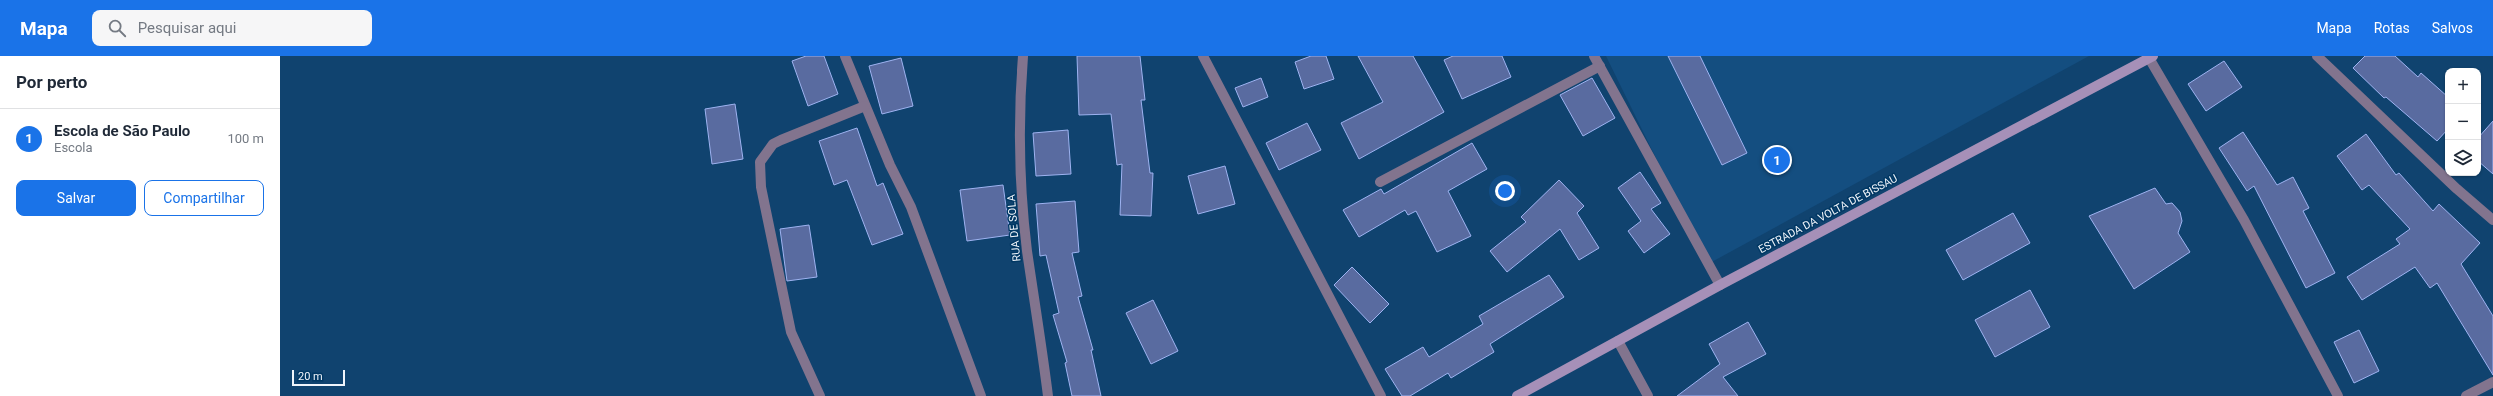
<!DOCTYPE html>
<html lang="pt">
<head>
<meta charset="utf-8">
<style>
  :root { --surface:#fff; --page:#f6f6f7; --text:#1f2937; --muted:#747a83; --line:#e0e1e3; --accent:#1a73e8 }
  body { margin:0; font-family:Roboto,sans-serif; background:var(--page); color:var(--text) }
  .controls { position:absolute; right:12px; top:12px; display:grid; overflow:hidden; border-radius:8px; box-shadow:0 1px 3px #0004 }
  .controls button { width:36px; height:36px; display:grid; place-items:center; padding:0; border:0; border-bottom:1px solid var(--line); background:var(--surface); color:var(--text); font:20px sans-serif }
  .scale { position:absolute; left:12px; bottom:10px; width:53px; box-sizing:border-box; padding-left:4px; border:2px solid #f0f5fb; border-top:0; font-size:11px; line-height:14px; white-space:nowrap; color:#f0f5fb; -webkit-text-stroke:3px #013864; paint-order:stroke }
  .you { position:absolute; left:1225px; top:135px; width:14px; height:14px; margin:-10px; border:3px solid #fff; border-radius:50%; background:#1a73e8; box-shadow:0 0 0 6px #1a73e833 }
  .badge { display:grid; place-items:center; width:26px; height:26px; border-radius:50%; background:var(--accent); color:#fff; font-size:13px; font-weight:700 }
  .pin { position:absolute; translate:-50% -50%; border:2px solid #fff; box-shadow:0 1px 4px #0006 }
  .list { margin:0; padding:0; list-style:none }
  h2 { display:flex; justify-content:space-between; align-items:center; height:52px; margin:0; padding:0 16px; font-size:17px }
  h2 small { font-size:13px; font-weight:400; color:var(--muted) }
  .list li { display:grid; grid-template-columns:26px 1fr auto; gap:12px; align-items:center; box-sizing:border-box; height:60px; padding:0 16px; border-top:1px solid var(--line) }
  .list b { display:block; font-size:15px; white-space:nowrap }
  .list p { margin:0; font-size:13px; white-space:nowrap; color:var(--muted) }
  .list em { font-size:13px; font-style:normal; color:var(--muted) }
  .actions { display:flex; gap:8px; padding:12px 16px }
  .actions a { flex:1; padding:9px 0; border:1px solid var(--accent); border-radius:8px; text-align:center; font-size:14px; color:var(--accent) }
  .actions .main { background:var(--accent); color:#fff }
  .icon { flex:none; width:22px; height:22px; fill:none; stroke:currentColor; stroke-width:2; stroke-linecap:round; stroke-linejoin:round }
  .map { position:relative; flex:none; width:2213px; height:340px; overflow:hidden }
  header { display:flex; align-items:center; gap:24px; box-sizing:border-box; height:56px; padding:0 20px; background:var(--accent); color:#fff }
  header strong { font-size:19px }
  nav { display:flex; gap:22px; margin-inline-start:auto; font-size:14px }
  .search { width:280px; height:36px; background:var(--page); display:flex; align-items:center; gap:10px; box-sizing:border-box; padding:0 14px; border-radius:8px; color:var(--muted); font-size:15px }
  main { display:flex }
  aside { flex:1; background:var(--surface) }
  .map>svg:first-child { display:block }
</style>
</head>
<body>
<header>
<strong>Mapa</strong>
<div class="search"><svg class="icon" aria-label="search" viewBox="0 0 24 24"><circle cx="10" cy="10" r="6"/><path d="M15 15l6 6"/></svg>Pesquisar aqui</div>
<nav><a>Mapa</a><a>Rotas</a><a>Salvos</a></nav>
</header>
<main>
<aside>
<h2>Por perto<small></small></h2>
<ul class="list">
<li><span class="badge">1</span><div><b>Escola de São Paulo</b><p>Escola</p></div><em>100 m</em></li>
</ul>
<div class="actions"><a class="main">Salvar</a><a>Compartilhar</a></div>
</aside>
<div class="map">
<svg width="2213" height="340" viewBox="0 0 2213 340">
  <rect width="100%" height="100%" fill="#10436f"/>
  <polygon fill="#144e80" points="1326,0 1809,0 1428,208"/>
  <g fill="#596ba0" stroke="#9eb3f1">
    <polygon points="526,0 544,0 558,38 528,50 512,5"/>
    <polygon points="797,0 860,0 865,44 861,44 870,117 873,117 871,160 840,159 842,108 837,109 831,58 799,59"/>
    <polygon points="1031,0 1046,0 1054,23 1024,33 1015,6"/>
    <polygon points="1078,0 1133,0 1164,56 1079,103 1061,67 1103,46"/>
    <polygon points="1173,0 1222,0 1231,21 1182,43 1164,4"/>
    <polygon points="1388,0 1420,0 1467,97 1442,109"/>
    <polygon points="2085,0 2115,0 2138,21 2141,17 2168,41 2168,73 2157,85 2106,41 2104,42 2073,12"/>
    <polygon points="621,2 633,50 602,58 589,10"/>
    <polygon points="1944,5 1962,31 1926,55 1908,28"/>
    <polygon points="981,22 988,41 963,51 955,32"/>
    <polygon points="1312,22 1335,62 1303,80 1280,39"/>
    <polygon points="455,48 463,103 432,108 425,53"/>
    <polygon points="2213,65 2213,118 2198,105 2198,82"/>
    <polygon points="1027,67 1041,94 999,114 986,87"/>
    <polygon points="577,72 597,130 603,127 623,178 592,189 567,124 554,129 539,85"/>
    <polygon points="788,74 791,118 756,120 753,77"/>
    <polygon points="1963,76 1997,129 2013,121 2029,152 2023,155 2055,217 2026,232 1974,130 1967,135 1939,92"/>
    <polygon points="2086,78 2116,119 2119,117 2153,155 2159,148 2200,187 2181,208 2213,260 2213,319 2157,227 2150,232 2135,211 2082,244 2067,221 2120,188 2116,183 2130,173 2089,129 2082,134 2057,100"/>
    <polygon points="1192,87 1207,113 1168,135 1191,180 1157,196 1136,155 1128,159 1125,154 1079,181 1063,154 1101,133 1104,138"/>
    <polygon points="945,110 955,148 918,158 908,120"/>
    <polygon points="1360,116 1381,147 1371,153 1390,178 1364,197 1348,175 1361,165 1338,132"/>
    <polygon points="1279,124 1304,150 1297,157 1319,192 1299,204 1280,173 1227,216 1210,195 1246,166 1241,161"/>
    <polygon points="723,129 730,179 687,185 680,134"/>
    <polygon points="1875,132 1886,148 1892,147 1900,156 1902,165 1898,177 1910,196 1854,233 1809,160"/>
    <polygon points="795,145 799,196 792,197 802,240 798,241 813,294 811,294 821,340 792,340 785,307 787,306 773,259 779,257 766,199 760,200 756,148"/>
    <polygon points="1733,157 1750,187 1683,224 1666,194"/>
    <polygon points="529,169 537,221 507,225 500,173"/>
    <polygon points="1072,211 1109,248 1090,267 1054,229"/>
    <polygon points="1269,219 1284,241 1210,288 1214,296 1171,322 1168,317 1130,340 1122,340 1105,313 1143,291 1149,301 1203,268 1199,260"/>
    <polygon points="1750,234 1770,271 1715,301 1695,264"/>
    <polygon points="873,244 898,295 871,308 846,257"/>
    <polygon points="1468,266 1486,298 1443,321 1458,340 1397,340 1440,308 1429,288"/>
    <polygon points="2079,274 2099,315 2074,327 2054,286"/>
  </g>
  <g fill="none" stroke-linecap="round" stroke-linejoin="round">
    <g stroke="#82748e" stroke-width="10">
      <polyline points="565,0 610,109 631,151 701,340"/>
      <path d="M743 0C738 64 739 131 747 195 754 243 762 292 768 340"/>
      <polyline points="923,0 1101,340"/>
      <polyline points="1314,0 1440,229"/>
      <polyline points="2037,0 2177,133 2213,164"/>
      <polyline points="1869,2 1964,164 2058,340"/>
      <polyline points="1100,126 1320,10"/>
      <polyline points="1338,285 1368,340"/>
      <polyline points="540,340 511,276 481,131 480,106 493,88 501,84 585,50"/>
      <polyline points="2186,340 2213,326"/>
    </g>
    <polyline stroke="#a690b8" stroke-width="10" points="1237,340 1440,229 1873,0"/>
  </g>
  <g text-anchor="middle" dominant-baseline="central" stroke-width="3" stroke-linejoin="round" paint-order="stroke">
    <g font-size="11" fill="#f0f5fb" stroke="#013864">
      <text transform="translate(1548 158) rotate(-28)">ESTRADA DA VOLTA DE BISSAU</text>
      <text transform="translate(734 172) rotate(-95)">RUA DE SOLA</text>
    </g>
  </g>
</svg>
<div class="controls">
<button>+</button>
<button>−</button>
<button><svg class="icon" aria-label="layers" viewBox="0 0 24 24"><path d="M12 4l9 5-9 5-9-5zM3 14l9 5 9-5"/></svg></button>
</div>
<div class="scale">20 m</div>
<div class="you"></div>
<div class="pin badge" style="left:1497px;top:104px">1</div>
</div>
</main>
</body>
</html>
